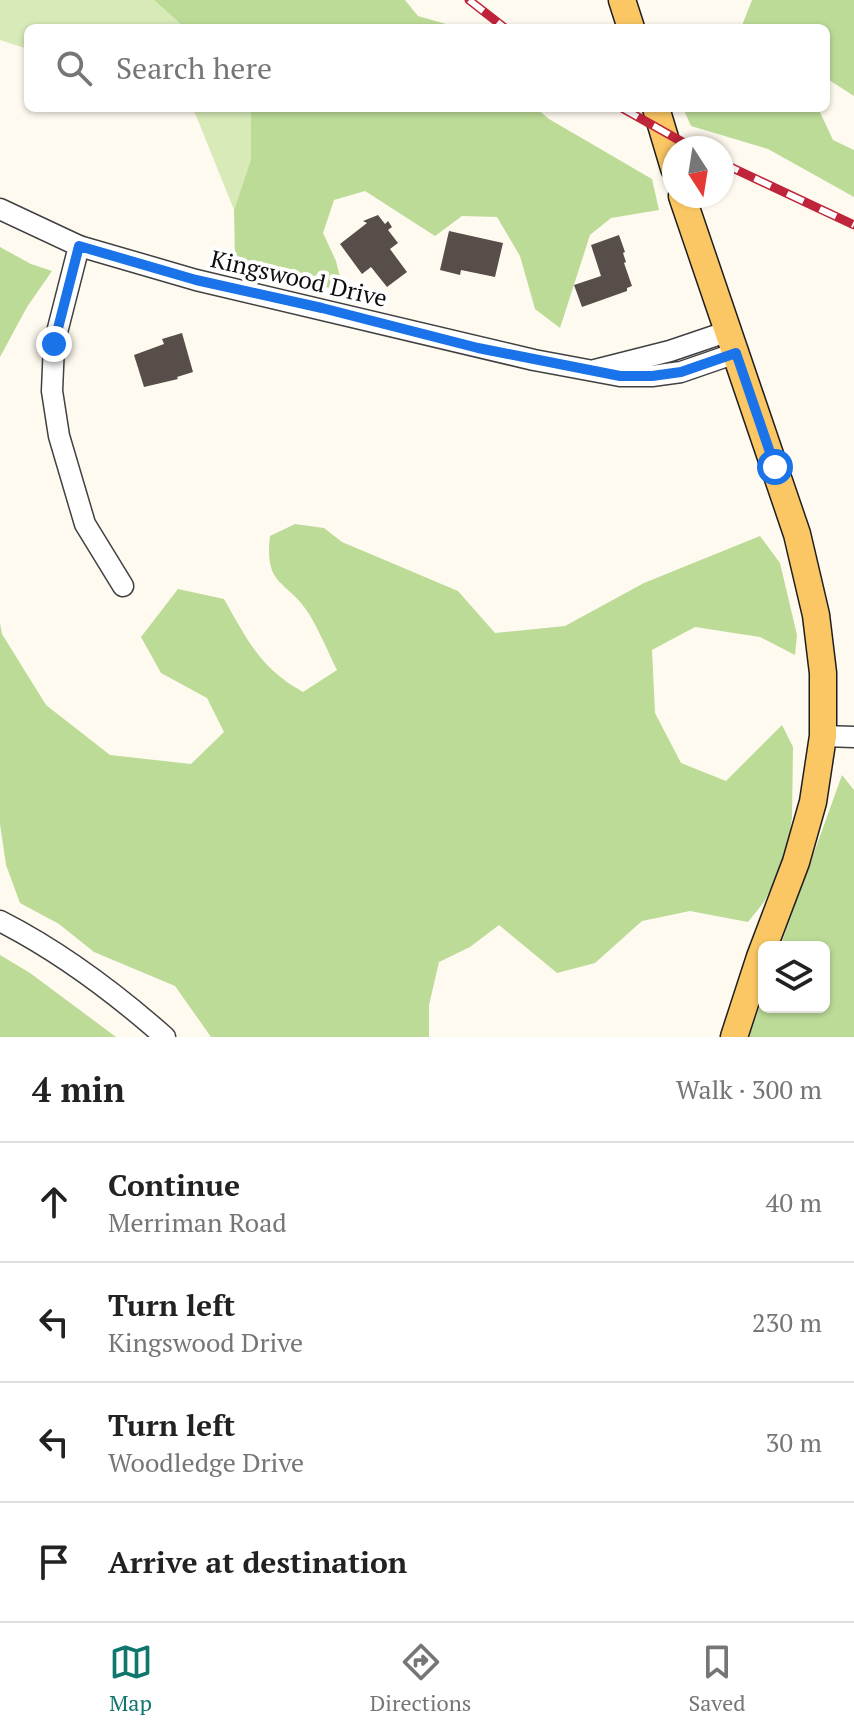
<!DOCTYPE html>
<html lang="en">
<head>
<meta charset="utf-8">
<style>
  :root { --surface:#fff; --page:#f6f6f6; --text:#222; --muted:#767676; --line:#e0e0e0; --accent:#0f766e }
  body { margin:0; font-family:"PT Serif",serif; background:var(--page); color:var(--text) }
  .controls { position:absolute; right:24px; bottom:24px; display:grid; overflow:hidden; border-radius:12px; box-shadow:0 2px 6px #0004 }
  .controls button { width:72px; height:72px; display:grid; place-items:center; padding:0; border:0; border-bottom:2px solid var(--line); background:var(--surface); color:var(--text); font:40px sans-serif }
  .compass { position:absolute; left:662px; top:136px; width:72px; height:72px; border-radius:50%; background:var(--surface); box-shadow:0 2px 6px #0004; rotate:168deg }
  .stop { position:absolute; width:24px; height:24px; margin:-18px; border:6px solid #1a73e8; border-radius:50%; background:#fff }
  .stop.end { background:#1a73e8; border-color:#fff; box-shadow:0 2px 8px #0008 }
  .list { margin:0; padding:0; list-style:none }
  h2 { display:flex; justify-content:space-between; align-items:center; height:104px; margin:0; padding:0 32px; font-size:34px }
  h2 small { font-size:26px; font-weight:400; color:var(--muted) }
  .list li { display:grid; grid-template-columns:52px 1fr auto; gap:24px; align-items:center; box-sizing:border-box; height:120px; padding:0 32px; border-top:2px solid var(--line) }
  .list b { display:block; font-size:30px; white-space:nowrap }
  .list p { margin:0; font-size:26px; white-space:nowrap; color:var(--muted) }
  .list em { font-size:26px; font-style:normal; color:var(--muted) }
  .icon { flex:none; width:44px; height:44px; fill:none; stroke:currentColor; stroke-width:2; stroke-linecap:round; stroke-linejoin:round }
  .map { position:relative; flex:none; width:854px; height:1037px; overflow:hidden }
  .search { position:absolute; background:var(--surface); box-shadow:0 2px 6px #0004; left:24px; right:24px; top:24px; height:88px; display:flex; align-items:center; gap:20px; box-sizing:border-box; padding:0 28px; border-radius:12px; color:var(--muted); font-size:30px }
  .sheet { height:584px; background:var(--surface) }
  nav { display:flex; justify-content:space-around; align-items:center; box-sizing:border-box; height:112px; border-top:2px solid var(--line); background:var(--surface); font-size:22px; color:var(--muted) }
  nav a { display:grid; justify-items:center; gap:4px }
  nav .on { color:var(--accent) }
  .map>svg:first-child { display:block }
</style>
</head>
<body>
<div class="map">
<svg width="854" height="1037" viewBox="0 0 854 1037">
  <rect width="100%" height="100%" fill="#fffaef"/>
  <g fill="#d7eab8">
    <polygon points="0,0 154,0 185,28 28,28 28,49 0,40"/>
    <polygon points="183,108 252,109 251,159 234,210 195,113"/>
  </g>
  <g fill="#bcdb97">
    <polygon points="154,0 405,0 418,16 460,28 185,28"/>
    <polygon points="752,0 854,0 854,96 826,78 826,28 741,28"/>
    <polygon points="251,108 536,108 549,119 652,179 659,210 611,218 590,235 560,328 535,309 520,256 497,217 462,216 435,236 365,191 334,200 323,233 336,261 343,289 275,282 235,257 234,210 251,159"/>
    <polygon points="683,108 818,108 833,140 854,150 854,197 768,149 691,126"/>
    <polygon points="0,247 31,264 52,271 27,307 0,357"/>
    <path d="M295 524 324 528 342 542 458 591 495 633 565 626 644 583 760 536 780 563 797 635 795 655 760 637 695 627 652 650 655 713 681 763 726 781 782 725 793 747 792 817 786 860 764 902 748 922 690 911 642 921 595 963 557 973 499 925 470 947 439 962 429 1005V1037H211L175 986 94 952 59 924 20 903 6 865 0 824V623L2 634 46 705 110 755 191 764 224 732 207 698 161 673 141 637 178 589 224 599C248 641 260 668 303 692L337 670C328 652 320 632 309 614 287 579 264 588 270 536Z"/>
    <polygon points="842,775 854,790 854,1037 749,1037 764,993 764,1007 824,1007 824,947 780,947"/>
    <polygon points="0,955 30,973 116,1037 0,1037"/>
  </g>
  <g fill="#574e4a">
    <polygon points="378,215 385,224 388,221 392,227 388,230 398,243 390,249 407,272 387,287 371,267 362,274 340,244 367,223 363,221"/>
    <polygon points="449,231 503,243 495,277 461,270 460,275 440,270"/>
    <polygon points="619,235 625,252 623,253 626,262 624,263 632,286 627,288 627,291 582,307 574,285 601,276 591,245"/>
    <polygon points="182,333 193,372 177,377 178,379 144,387 134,355 164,344 162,339"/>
  </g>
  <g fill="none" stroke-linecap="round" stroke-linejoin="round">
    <g stroke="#414141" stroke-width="23">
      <g id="minor">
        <polyline points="0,209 79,246 196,280 534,360 620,376 652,376 681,372 736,353"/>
        <polyline points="79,246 54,344 52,391 59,436 85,524 123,586"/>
        <polyline points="595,370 670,351 729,331"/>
        <polyline points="823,736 854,737"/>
        <path d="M0 921C61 952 114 992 165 1037"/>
      </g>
    </g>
    <g stroke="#1f1f1f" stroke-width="29">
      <g id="major">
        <polyline points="622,0 631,28"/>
        <polyline points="656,108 674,168"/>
        <polyline points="682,196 797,534 816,615 823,673 823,736 813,802 796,862 760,957 734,1037"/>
      </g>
    </g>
    <use href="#minor" stroke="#fff" stroke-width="20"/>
    <use href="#major" stroke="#fac764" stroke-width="26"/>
    <g stroke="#c0243a" stroke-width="9">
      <g id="rail">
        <polyline points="469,0 505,28"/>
        <polyline points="622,108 693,148"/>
        <polyline points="722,163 854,225"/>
      </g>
    </g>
    <use href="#rail" stroke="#fff" stroke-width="6" stroke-dasharray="18" stroke-linecap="butt"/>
  </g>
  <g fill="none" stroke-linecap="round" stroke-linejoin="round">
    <polyline stroke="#1a73e8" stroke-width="10" points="54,344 79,246 196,280 322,308 478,348 620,376 652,376 681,372 736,353 775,467"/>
  </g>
  <g text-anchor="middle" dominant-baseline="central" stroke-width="8" stroke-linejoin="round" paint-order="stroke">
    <g font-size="24" fill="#0e0e0e" stroke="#fff">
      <text transform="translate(299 278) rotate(13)">Kingswood Drive</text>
    </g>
  </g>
</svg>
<div class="controls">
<button><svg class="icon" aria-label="layers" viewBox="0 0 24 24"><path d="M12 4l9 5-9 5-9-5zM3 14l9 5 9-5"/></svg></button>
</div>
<svg class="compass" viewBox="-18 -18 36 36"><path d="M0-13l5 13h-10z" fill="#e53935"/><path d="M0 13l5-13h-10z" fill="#767676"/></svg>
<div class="stop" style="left:775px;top:467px"></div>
<div class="stop end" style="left:54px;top:344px"></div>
<div class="search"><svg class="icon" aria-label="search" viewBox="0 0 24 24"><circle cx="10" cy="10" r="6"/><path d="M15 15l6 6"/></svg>Search here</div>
</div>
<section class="sheet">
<h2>4 min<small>Walk · 300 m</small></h2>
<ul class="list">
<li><svg class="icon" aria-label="ahead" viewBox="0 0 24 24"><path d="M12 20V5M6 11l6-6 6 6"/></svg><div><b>Continue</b><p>Merriman Road</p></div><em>40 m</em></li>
<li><svg class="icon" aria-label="left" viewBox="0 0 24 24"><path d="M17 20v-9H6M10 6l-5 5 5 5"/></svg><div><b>Turn left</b><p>Kingswood Drive</p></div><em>230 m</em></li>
<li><svg class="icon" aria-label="left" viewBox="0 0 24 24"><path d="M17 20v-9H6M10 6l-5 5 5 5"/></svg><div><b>Turn left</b><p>Woodledge Drive</p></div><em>30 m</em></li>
<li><svg class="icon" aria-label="arrive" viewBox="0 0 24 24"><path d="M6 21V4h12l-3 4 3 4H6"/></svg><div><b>Arrive at destination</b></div></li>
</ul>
</section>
<nav>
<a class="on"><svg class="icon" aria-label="map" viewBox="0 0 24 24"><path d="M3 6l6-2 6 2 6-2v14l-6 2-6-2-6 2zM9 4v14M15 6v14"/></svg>Map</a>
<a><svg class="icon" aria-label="directions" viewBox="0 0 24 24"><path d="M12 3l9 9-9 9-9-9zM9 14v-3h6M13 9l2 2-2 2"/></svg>Directions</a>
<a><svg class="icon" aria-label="saved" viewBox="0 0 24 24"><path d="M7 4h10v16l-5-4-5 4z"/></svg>Saved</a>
</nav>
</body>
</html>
